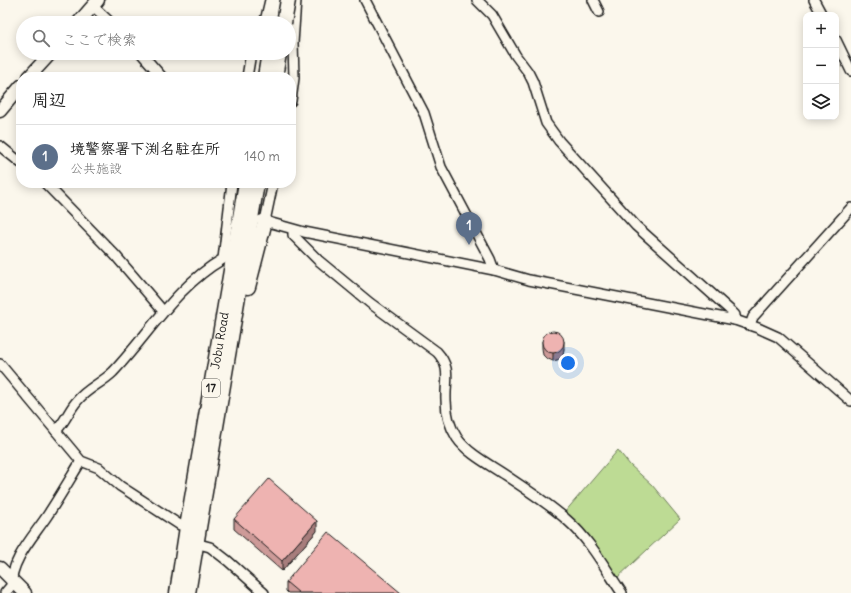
<!DOCTYPE html>
<html lang="ja">
<head>
<meta charset="utf-8">
<style>
  :root { --surface:#fff; --page:#f2f2f2; --text:#222; --muted:#767676; --line:#e0e0e0; --accent:#1f6fb2 }
  body { margin:0; font-family:Delius,"Klee One",sans-serif; background:var(--page); color:var(--text) }
  .controls { position:absolute; right:12px; top:12px; display:grid; overflow:hidden; border-radius:8px; box-shadow:0 2px 10px #0003 }
  .controls button { width:36px; height:36px; display:grid; place-items:center; padding:0; border:0; border-bottom:1px solid var(--line); background:var(--surface); color:var(--text); font:20px sans-serif }
  .you { position:absolute; left:568px; top:363px; width:14px; height:14px; margin:-10px; border:3px solid #fff; border-radius:50%; background:#1a73e8; box-shadow:0 0 0 6px #1a73e833 }
  .badge { display:grid; place-items:center; width:26px; height:26px; border-radius:50%; background:var(--accent); color:#fff; font-size:13px; font-weight:700 }
  .pin { position:absolute; translate:-50% -33px; filter:drop-shadow(0 1px 2px #0008) }
  .pin::after { content:''; position:absolute; top:21px; width:14px; height:12px; background:inherit; clip-path:polygon(0 0,100% 0,50% 100%) }
  .list { margin:0; padding:0; list-style:none }
  h2 { display:flex; justify-content:space-between; align-items:center; height:52px; margin:0; padding:0 16px; font-size:17px }
  h2 small { font-size:13px; font-weight:400; color:var(--muted) }
  .list li { display:grid; grid-template-columns:26px 1fr auto; gap:12px; align-items:center; box-sizing:border-box; height:64px; padding:0 16px; border-top:1px solid var(--line) }
  .list b { display:block; font-size:15px; white-space:nowrap }
  .list p { margin:0; font-size:13px; white-space:nowrap; color:var(--muted) }
  .list em { font-size:13px; font-style:normal; color:var(--muted) }
  .icon { flex:none; width:22px; height:22px; fill:none; stroke:currentColor; stroke-width:2; stroke-linecap:round; stroke-linejoin:round }
  .map { position:relative; flex:none; width:851px; height:593px; overflow:hidden }
  .search { position:absolute; background:var(--surface); box-shadow:0 2px 10px #0003; left:16px; top:16px; width:280px; height:44px; display:flex; align-items:center; gap:10px; box-sizing:border-box; padding:0 14px; border-radius:22px; color:var(--muted); font-size:15px }
  .panel { position:absolute; background:var(--surface); box-shadow:0 2px 10px #0003; left:16px; top:72px; width:280px; height:116px; border-radius:16px }
  .map>svg:first-child { display:block }
</style>
</head>
<body>
<div class="map">
<svg width="851" height="593" viewBox="0 0 851 593">
  <rect width="100%" height="100%" fill="#fbf7ec"/>
  <filter id="ink" filterUnits="userSpaceOnUse"><feTurbulence type="fractalNoise" baseFrequency=".025" numOctaves="2"/><feDisplacementMap in="SourceGraphic" scale="8" xChannelSelector="R" yChannelSelector="G"/><feConvolveMatrix kernelMatrix="1 2 1 2 8 2 1 2 1" color-interpolation-filters="sRGB"/></filter>
  <g filter="url(#ink)">
    <polygon fill="#bddb94" stroke="#6c7c58" points="618,450 630,465 652,485 680,519 616,579 564,513"/>
    <g fill="none" stroke-linecap="round" stroke-linejoin="round">
      <g stroke="#1c1c1c" stroke-width="12">
        <g id="minor">
          <polyline points="365,0 424,113 441,167 490,259 494,270"/>
          <polyline points="477,0 492,15 516,56 528,72 533,82 546,123 559,141 636,226 731,311 735,315 735,320"/>
          <polyline points="593,0 599,12"/>
          <polyline points="814,0 822,15"/>
          <polyline points="93,6 111,23"/>
          <polyline points="263,23 266,17 270,0"/>
          <polyline points="836,40 851,71"/>
          <polyline points="141,53 162,77"/>
          <polyline points="247,77 251,53"/>
          <polyline points="291,101 294,78 293,43 296,0"/>
          <polyline points="0,146 21,163"/>
          <polyline points="45,183 115,255 163,311"/>
          <polyline points="261,220 304,232 494,270 529,280 735,320 758,328 778,337 851,401"/>
          <polyline points="265,221 273,183"/>
          <path d="M293 230V235L318 260 370 303 437 352C452 368 445 381 446 400 446 413 450 427 457 438 467 453 490 465 505 475 526 489 548 503 567 520 590 540 605 568 622 593"/>
          <polyline points="750,325 753,317 851,208"/>
          <polyline points="0,364 81,461 99,468 120,486 180,525 187,527"/>
          <path d="M56 431C65 422 69 410 77 401 86 389 102 383 113 372 149 334 176 286 223 259L232 183"/>
          <polyline points="195,543 210,547 228,561 264,593"/>
          <path d="M5 593 11 586C11 560 33 537 47 516 59 498 70 479 81 461"/>
        </g>
      </g>
      <g stroke="#1c1c1c" stroke-width="15">
        <g id="major">
          <polyline points="78,23 98,0"/>
          <polyline points="29,77 51,53"/>
          <polyline points="0,111 21,86"/>
          <polyline points="0,568 25,593"/>
        </g>
      </g>
      <g stroke="#1c1c1c" stroke-width="17">
        <g id="highway">
          <polyline points="274,23 278,0"/>
          <polyline points="265,77 269,53"/>
          <polyline points="275,77 279,53"/>
          <polyline points="248,287 265,221"/>
          <path id="s1" d="M177 593 187 527 246 183"/>
          <polyline points="188,593 257,183"/>
        </g>
      </g>
      <use href="#minor" stroke="#fbf7ec" stroke-width="9"/>
      <use href="#major" stroke="#fbf7ec" stroke-width="12"/>
      <use href="#highway" stroke="#fbf7ec" stroke-width="14"/>
      <g stroke="#1c1c1c" stroke-width="17" stroke-linecap="butt">
        <polyline id="highway-bridge" points="284,23 288,0"/>
      </g>
      <use href="#highway-bridge" stroke="#fbf7ec" stroke-width="14"/>
    </g>
    <g fill="#cd9a98" stroke="#1c1c1c">
      <polygon points="542,341 564,348 563,356 560,359 553,361 546,358 543,355 542,348"/>
      <polygon points="234,519 317,531 282,571 234,529"/>
      <polygon points="286,582 401,593 288,593 286,591"/>
    </g>
    <g fill="#a77d7c" stroke="#1c1c1c">
      <polygon points="564,341 564,348 563,356 560,359 553,361 553,353"/>
      <polygon points="317,521 317,531 282,571 282,561"/>
    </g>
    <g fill="#eeb3b1" stroke="#1c1c1c">
      <circle cx="553" cy="342" r="11"/>
      <polygon points="269,479 317,521 282,561 234,519"/>
      <polygon points="328,532 401,593 299,593 286,582"/>
    </g>
  </g>
  <g text-anchor="middle" dominant-baseline="central" stroke-width="3" stroke-linejoin="round" paint-order="stroke">
    <rect fill="#fbf7ec" stroke="#5f5e5a" stroke-width="1" x="202" y="379" width="18" height="18" rx="3"/>
    <g font-size="11" font-weight="bold" fill="#1c1c1c">
      <text x="211" y="388">17</text>
    </g>
    <g font-size="12" fill="#1c1c1c" stroke="#fbf7ec">
      <text stroke="none"><textPath href="#s1" startOffset="256">Jobu Road</textPath></text>
    </g>
  </g>
</svg>
<div class="controls">
<button>+</button>
<button>−</button>
<button><svg class="icon" aria-label="layers" viewBox="0 0 24 24"><path d="M12 4l9 5-9 5-9-5zM3 14l9 5 9-5"/></svg></button>
</div>
<div class="you"></div>
<div class="pin badge" style="left:469px;top:245px;background:#5c6f8a">1</div>
<div class="search"><svg class="icon" aria-label="search" viewBox="0 0 24 24"><circle cx="10" cy="10" r="6"/><path d="M15 15l6 6"/></svg>ここで検索</div>
<section class="panel">
<h2>周辺<small></small></h2>
<ul class="list">
<li><span class="badge" style="background:#5c6f8a">1</span><div><b>境警察署下渕名駐在所</b><p>公共施設</p></div><em>140 m</em></li>
</ul>
</section>
</div>
</body>
</html>
